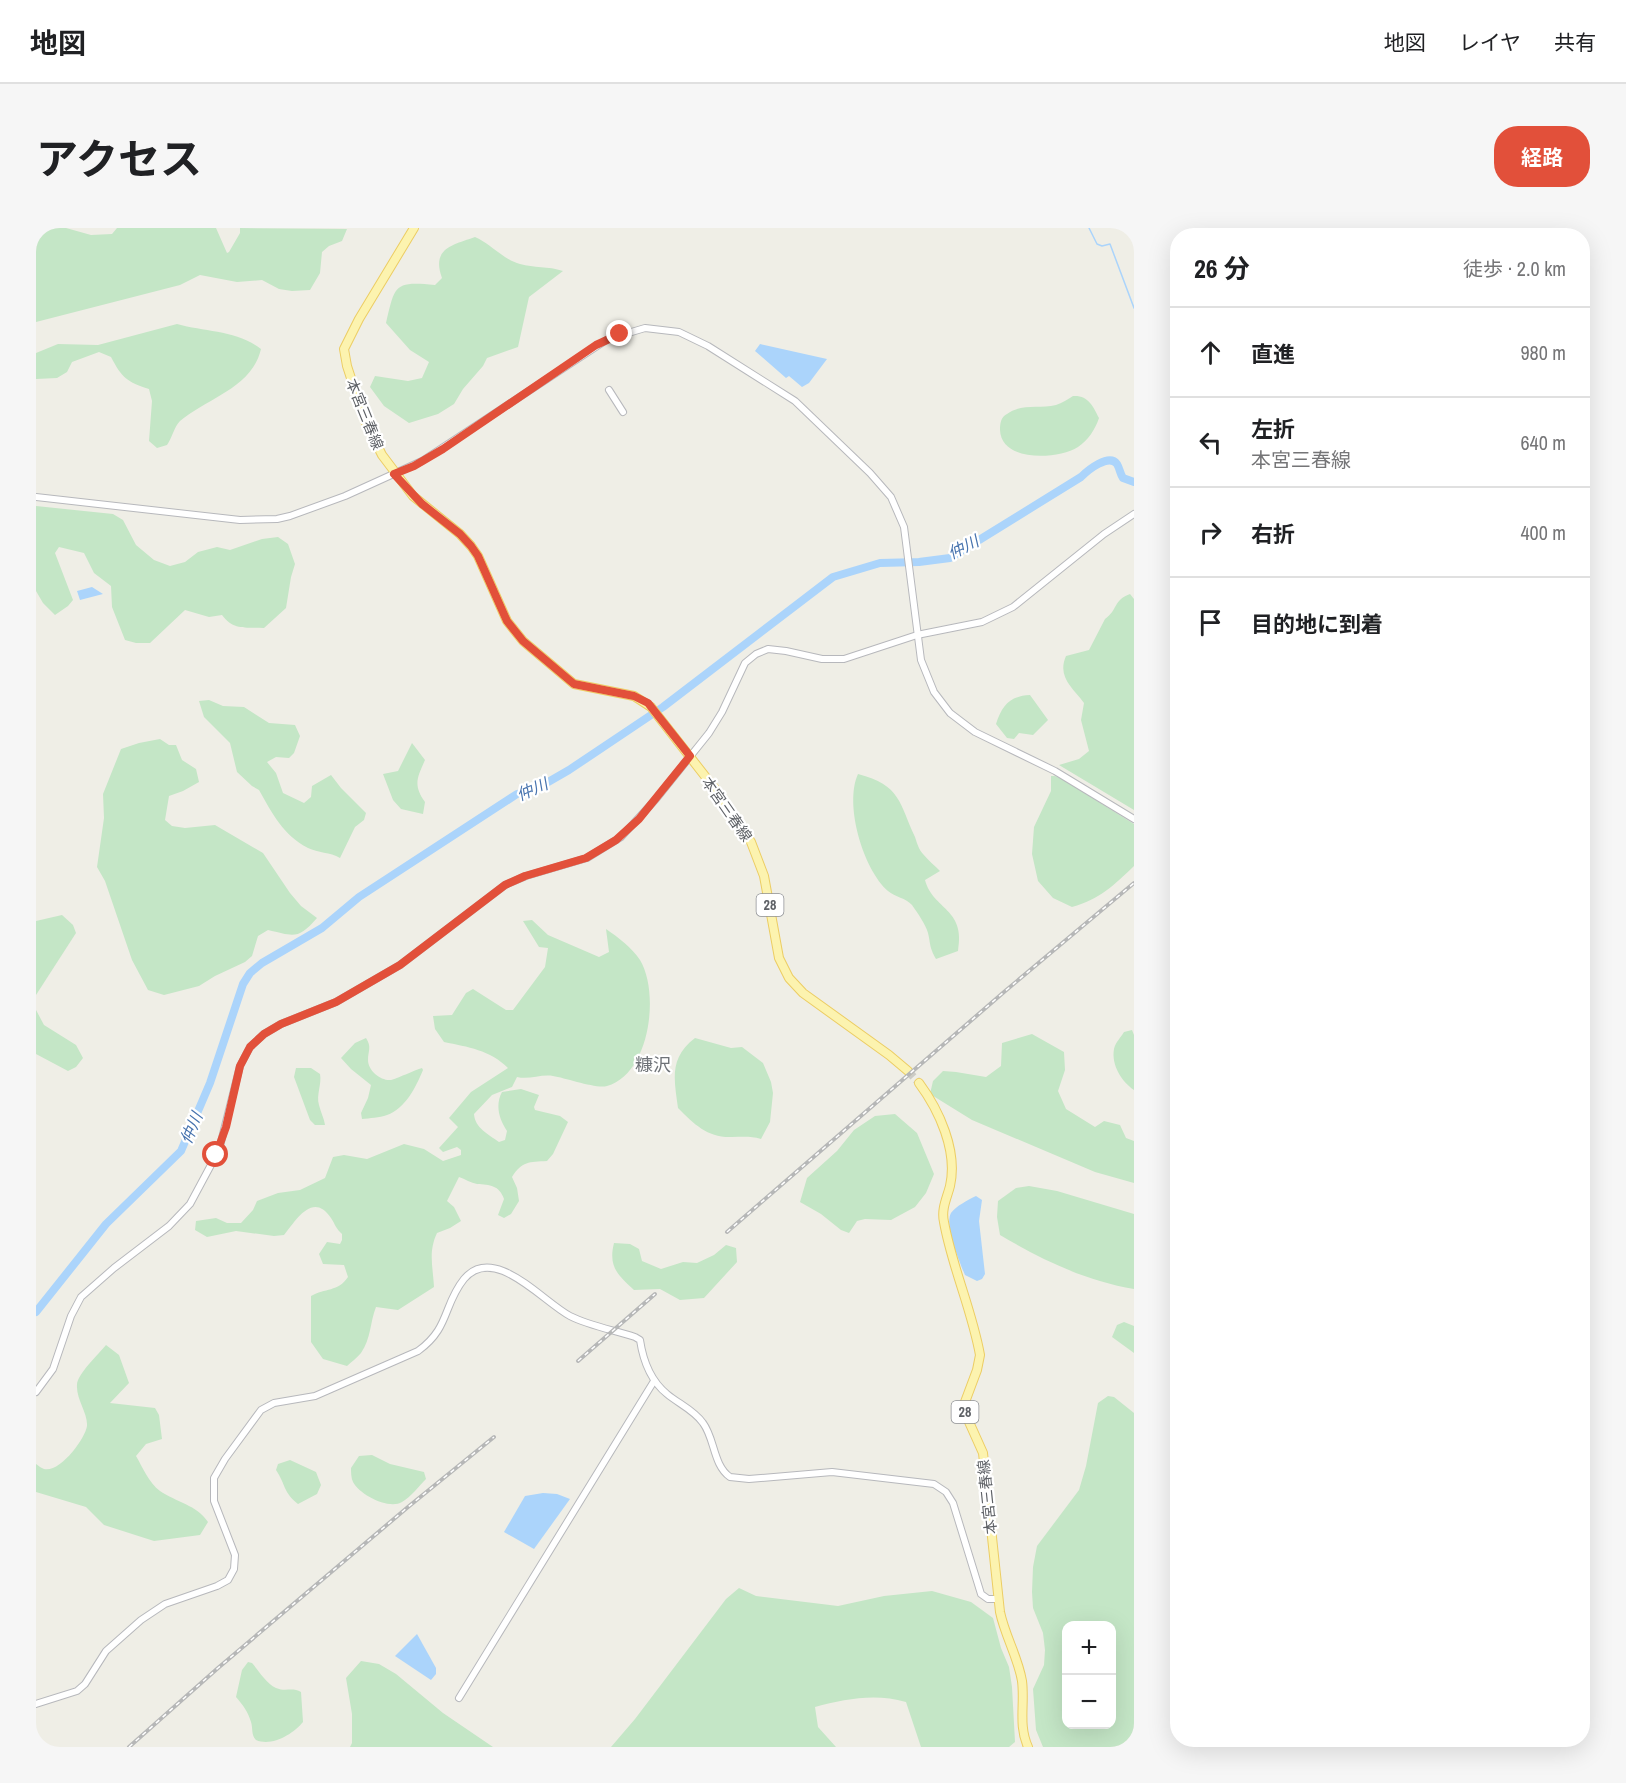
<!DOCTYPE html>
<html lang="ja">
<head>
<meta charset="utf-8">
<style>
  :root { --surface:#fff; --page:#f6f6f6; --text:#202124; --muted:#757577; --line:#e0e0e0; --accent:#e2503a }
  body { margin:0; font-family:"Archivo Narrow","Noto Sans JP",sans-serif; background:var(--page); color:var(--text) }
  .controls { position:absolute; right:18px; bottom:18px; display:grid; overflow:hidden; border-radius:12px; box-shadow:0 6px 24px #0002 }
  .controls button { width:54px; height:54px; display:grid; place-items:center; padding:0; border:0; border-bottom:2px solid var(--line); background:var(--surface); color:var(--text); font:30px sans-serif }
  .stop { position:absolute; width:18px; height:18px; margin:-14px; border:4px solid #e2503a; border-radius:50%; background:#fff }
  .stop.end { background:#e2503a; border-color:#fff; box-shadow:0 2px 6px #0008 }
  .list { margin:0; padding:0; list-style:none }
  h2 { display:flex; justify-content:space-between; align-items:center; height:78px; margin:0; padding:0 24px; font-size:26px }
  h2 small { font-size:20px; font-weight:400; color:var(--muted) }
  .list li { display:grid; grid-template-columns:39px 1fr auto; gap:18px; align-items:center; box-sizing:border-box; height:90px; padding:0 24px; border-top:2px solid var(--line) }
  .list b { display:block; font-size:22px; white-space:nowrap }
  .list p { margin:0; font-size:20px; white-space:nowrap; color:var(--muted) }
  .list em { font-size:20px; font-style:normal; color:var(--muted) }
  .icon { flex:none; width:33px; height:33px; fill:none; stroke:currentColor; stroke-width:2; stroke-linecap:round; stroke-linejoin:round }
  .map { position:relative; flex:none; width:1098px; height:1519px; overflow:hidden; border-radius:24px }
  header { display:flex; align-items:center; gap:36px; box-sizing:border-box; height:84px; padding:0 30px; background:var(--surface); border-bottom:2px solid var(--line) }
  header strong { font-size:28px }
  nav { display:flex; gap:33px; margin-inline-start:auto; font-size:21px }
  .intro { display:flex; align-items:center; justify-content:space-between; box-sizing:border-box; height:144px; padding:0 36px }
  h1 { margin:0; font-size:42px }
  .button { padding:15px 27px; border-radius:24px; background:var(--accent); color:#fff; font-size:21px; font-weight:700 }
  main { display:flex; gap:36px; padding:0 36px }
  aside { flex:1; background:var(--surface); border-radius:24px; box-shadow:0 6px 24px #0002 }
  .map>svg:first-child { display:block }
</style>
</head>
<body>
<header>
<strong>地図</strong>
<nav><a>地図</a><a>レイヤ</a><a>共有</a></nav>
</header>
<div class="intro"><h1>アクセス</h1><a class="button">経路</a></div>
<main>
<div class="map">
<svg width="1098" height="1519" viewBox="0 0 1098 1519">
  <rect width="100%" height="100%" fill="#efeee6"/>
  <g fill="#c4e6c6" fill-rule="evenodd">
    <polygon points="0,0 30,0 55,7 76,6 81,0 180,0 191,25 193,24 204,5 204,0 311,1 306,13 293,18 286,24 284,45 274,62 256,63 243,61 226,52 201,54 164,47 144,57 0,94"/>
    <path d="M439 9C455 16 468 32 484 36 498 40 512 38 527 43L493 69 482 119 451 130 447 138 427 161 418 176 402 186 373 195 348 178 334 159 339 148 372 153 386 150 393 134 374 122 350 95C359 57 358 53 399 57L406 50C395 20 417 17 439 9Z"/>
    <path d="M141 96C169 104 201 102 225 121 216 160 171 170 144 193 138 199 136 210 131 217L121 220 113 213 116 173 113 161C91 154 86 150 75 129L63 124 36 134 31 144 21 150 0 151V125L22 116 62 117Z"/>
    <path d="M1037 168C1052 167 1057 178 1063 190 1059 202 1052 212 1042 219 1021 232 965 234 964 202 964 195 965 189 971 186 986 175 1003 181 1020 177 1026 175 1032 171 1037 168Z"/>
    <path d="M0 278 77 286 87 292 100 317 118 332 134 338 149 334 162 324 181 319 194 322 226 311 242 309 252 316 259 336 255 349 250 380 228 400C210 399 198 403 186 387L173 389 149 382 114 415H100L89 412 76 379 75 358 58 345 48 325 23 319 19 325 37 372 32 378 19 387 7 375 0 363Z"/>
    <path d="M1094 366 1098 371V582L1023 537 1043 531 1053 523 1045 492 1048 475C1036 459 1021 449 1030 428L1053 422 1069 391C1082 382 1077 372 1094 366Z"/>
    <path d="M994 467 1012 492 997 507 983 505 978 511 971 510 960 496C966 477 974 468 994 467Z"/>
    <path d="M173 472 187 478 208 479 233 495 259 497 264 508 258 525 253 530 240 529 231 534 240 545 247 565 268 575 275 569 276 558 295 547 305 560 330 585 328 592 319 599 304 630C294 624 282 625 272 620 247 607 236 585 223 562L216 558 201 544 194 515 168 489 163 473Z"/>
    <path d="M124 511 133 517H140L146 532 160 541 163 554 147 563 133 568 129 592 136 598 149 600 179 597 227 625 254 665 265 678 281 690C262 712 258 708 232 702L222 708 216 728 209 734 179 748 163 758 128 767 112 762 96 732 69 653 61 639 68 590 67 566 85 521 103 515Z"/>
    <path d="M376 515 389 532C381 550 377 557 389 574L387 586 365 581 357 572 347 546 362 543Z"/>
    <path d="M822 546C865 557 863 575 879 609 881 615 883 622 887 626 892 632 899 638 904 643L889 652C897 682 930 680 922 723L900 731C893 718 895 718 892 705 890 697 881 684 876 677 870 670 859 669 852 663 827 641 808 576 822 546Z"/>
    <path d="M1015 548H1019L1026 551 1098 596V638C1077 658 1064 671 1036 679L1017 670 1002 653 996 626 998 599 1015 563Z"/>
    <polygon points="26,687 37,697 40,705 0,767 0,693"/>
    <path d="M496 692 512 707 563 729 573 724 570 701C582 709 596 720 604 732 624 765 614 846 571 858 560 861 530 850 517 848 505 846 493 852 481 849L476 859 456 867 438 886C439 900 452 906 463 914L469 912 471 903C463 891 459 877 466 864L485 861 503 867 498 879 499 882 524 888 532 894 517 926 511 933C493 934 486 933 476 949L481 960 483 973 475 986 468 990 462 987 468 971C463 957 454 957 441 956 435 955 429 951 423 949L411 973 418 979 425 993 414 1000 401 1005C392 1024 397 1039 398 1059L362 1082 340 1079C334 1094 335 1111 325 1125 321 1130 315 1134 311 1138L287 1131 275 1114V1068C289 1060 302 1064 312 1049L308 1037 287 1036 283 1026 291 1014 304 1016 306 1012V1006C300 1001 299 996 295 990 277 963 260 992 248 1007L238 1008 200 1003 171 1009 159 1002 160 993 180 990 191 995H205L217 982 221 973 242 965 264 962 289 950 297 929 308 927 331 931 368 916 388 921 407 933 425 927V922L421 919 407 924 403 920 422 899 413 890 435 864 472 840C454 822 432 819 408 814L399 801 397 788 416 787 430 765 437 761 470 782H477L509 739 512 720 503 719 487 693Z"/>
    <polygon points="0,782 8,797 40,817 47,830 40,839 32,843 0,826"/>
    <path d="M1096 802 1098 807V862C1086 854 1075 837 1078 821 1079 815 1085 809 1088 804Z"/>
    <polygon points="996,806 1028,824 1029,842 1022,863 1030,881 1059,899 1068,893 1084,897 1090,910 1098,913 1098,955 1059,944 936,892 894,866 897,853 907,843 920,844 950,849 965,838 966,815"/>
    <path d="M330 810C336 819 332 823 332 832 332 843 345 853 355 852 360 851 379 842 386 840L387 842C380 859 369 881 351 887 343 890 334 890 326 891L325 885 332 870 335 857 315 841 305 830 319 815Z"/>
    <path d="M659 810 695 820 706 819 727 835 735 854 737 865 734 894 725 911C715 908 707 909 696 909 672 910 659 897 642 880 638 851 633 830 659 810Z"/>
    <path d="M260 840H275L284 846C286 856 280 867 283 877 285 885 288 890 289 897H279L274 892 258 849Z"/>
    <polygon points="859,886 881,905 898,946 890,965 879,979 855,992 829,991 821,993 813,1005 805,1002 785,986 764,974 771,950 801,923 818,902 839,888"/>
    <path d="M993 958 1021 963 1098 986V1061C1050 1053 1006 1032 964 1007L961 989 962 973 980 960Z"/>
    <path d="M578 1015 594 1016 603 1021 606 1033 625 1041 647 1034 661 1035 678 1027 690 1017 700 1020 701 1034 668 1070 644 1072 624 1061 598 1062C582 1047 572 1039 578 1015Z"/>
    <polygon points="1088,1094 1098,1098 1098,1125 1076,1109 1081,1097"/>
    <path d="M70 1117 83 1127 93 1155 74 1175 119 1180 123 1187 126 1211 110 1216 100 1228C107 1240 113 1255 124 1263 140 1274 161 1277 172 1294L164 1307 118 1313 68 1297 50 1279 0 1264V1236C3 1238 5 1240 8 1241 24 1245 49 1211 51 1198 52 1185 40 1171 41 1157 41 1146 63 1126 70 1117Z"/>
    <path d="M1072 1168 1078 1169 1098 1185V1519H1007L1000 1502 997 1461 1008 1437 1009 1422 1007 1405 997 1380 996 1364 997 1339 1001 1318 1043 1262 1050 1238 1062 1175ZM1030 1398H1076V1496H1030Z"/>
    <path d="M336 1227 354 1236 388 1244 390 1251C383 1258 375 1269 366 1274 353 1282 324 1267 317 1254 315 1250 315 1244 315 1240L323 1228Z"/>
    <path d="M254 1232 280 1244 285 1257 281 1266 262 1276C247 1264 250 1257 240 1242L242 1236Z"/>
    <path d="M703 1360 720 1368 802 1378 848 1368 896 1363 935 1374 957 1390 965 1420 973 1439 976 1459 979 1514 973 1519H885L870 1474C839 1465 809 1471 779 1479L782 1499 800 1519H575L599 1491 690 1371Z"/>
    <polygon points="325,1433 343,1436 360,1446 407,1485 457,1519 314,1519 316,1515 316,1486 310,1450"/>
    <path d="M212 1434 216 1435C223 1443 230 1455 240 1460 249 1464 257 1459 265 1464L267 1494C257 1506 236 1519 220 1512 215 1507 217 1500 215 1494 212 1484 207 1477 200 1469L206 1442Z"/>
  </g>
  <g fill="#abd4fb">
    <polygon points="724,116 791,131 773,155 766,159 753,148 750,150 719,123"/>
    <polygon points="56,359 67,366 44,372 41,363"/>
    <path d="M940 968 946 972 943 993 949 1046 946 1051 941 1053 929 1047C924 1035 908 997 915 985 920 978 932 972 940 968Z"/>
    <polygon points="507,1265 521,1266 534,1271 498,1321 468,1304 489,1268"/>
    <polygon points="381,1406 400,1440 400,1446 395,1452 359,1428"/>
  </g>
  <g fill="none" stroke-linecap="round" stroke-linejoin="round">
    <polyline stroke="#abd4fb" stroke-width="1.5" points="1053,0 1061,16 1066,18 1074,16 1098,80"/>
    <path stroke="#abd4fb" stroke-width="8" d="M0 1084 70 996 145 923 174 855 207 756 214 745 226 735 286 700 323 669 481 566 500 561 533 542 627 479 797 349 844 335 883 334 914 330 1045 249C1052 242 1073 225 1081 236 1084 241 1084 246 1087 250L1098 254"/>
    <polyline stroke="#cbcbc6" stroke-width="8" stroke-dasharray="8 4" stroke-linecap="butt" points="872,843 883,855"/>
    <g stroke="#b7b8bc" stroke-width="8">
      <g id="minor">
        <polyline points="573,162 587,184"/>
        <polyline points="0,269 204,292 241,291 254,288 309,268 386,233 572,111 609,100 643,104 672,118 759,173 834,245 855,269 868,299 885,432 898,464 914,485 939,504 1019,543 1098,591"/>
        <polyline points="0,1164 17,1141 35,1088 45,1069 78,1040 133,998 154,976 183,922 204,838 214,819 228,806 245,796 300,774 364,737 469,657 490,648 551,630 585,609 620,571 673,505 686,484 709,435 720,426 732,421 750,423 786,431 808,431 881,407 946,394 977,379 1068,306 1098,286"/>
        <polyline points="423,1470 618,1153"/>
        <path d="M0 1476 41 1463 49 1456 70 1423 105 1392 129 1376 181 1358 192 1352 198 1341 199 1327 178 1273V1250L189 1231 225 1182 238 1175 279 1168 382 1123C414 1100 407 1077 428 1051 458 1015 507 1074 534 1088 554 1098 578 1102 599 1109L604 1112C607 1132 615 1153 631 1166 643 1176 658 1182 667 1195 679 1211 677 1237 694 1249L713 1251 796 1244 898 1256 910 1264 917 1275 945 1366 952 1371H962"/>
      </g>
    </g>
    <g stroke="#eccd63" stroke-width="10">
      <g id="major">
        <polyline points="378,0 323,91 308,121 311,138 329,193 346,227 377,268 424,306 435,318 442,328 471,393 487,413 538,456 598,468 615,479 683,566 715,614 728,648 743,730 753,750 767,765 853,827 872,843"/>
        <path d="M883 855C903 882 922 923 914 958 911 970 905 981 908 994 916 1039 936 1082 944 1127L941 1142 929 1174V1185L947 1225 964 1384C969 1408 982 1429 986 1453 989 1476 982 1497 992 1519"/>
      </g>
    </g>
    <use href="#minor" stroke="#fff" stroke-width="6"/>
    <use href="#major" stroke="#fcf3af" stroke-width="8"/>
    <g stroke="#b6b7b7" stroke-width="4">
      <g id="rail">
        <polyline points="691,1004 968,764 1098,655"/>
        <polyline points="542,1133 619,1066"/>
        <polyline points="93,1519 182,1440 372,1279 458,1209"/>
      </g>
    </g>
    <use href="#rail" stroke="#fff" stroke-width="1.5" stroke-dasharray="4.5" stroke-linecap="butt"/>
  </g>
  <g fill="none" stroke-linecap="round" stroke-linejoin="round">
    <polyline stroke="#e2503a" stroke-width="8" points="180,927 190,899 204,838 214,819 228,806 245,796 300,774 364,737 469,657 489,648 550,630 580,612 603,591 654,528 612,475 598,468 538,456 487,413 471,393 442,328 435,318 424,306 386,276 358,246 378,238 407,221 560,117 584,106"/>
  </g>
  <g text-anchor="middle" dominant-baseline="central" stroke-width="4.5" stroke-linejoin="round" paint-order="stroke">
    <g fill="#fff" stroke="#8e9094" stroke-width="1.5">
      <rect x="720.5" y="666" width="27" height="22" rx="4.5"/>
      <rect x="915.5" y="1173" width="27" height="22" rx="4.5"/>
    </g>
    <g font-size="14" font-weight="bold" fill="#5e6166">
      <text x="734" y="677">28</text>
      <text x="929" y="1184">28</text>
    </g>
    <g font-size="15" fill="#5e6166" stroke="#fff">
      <text transform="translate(329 186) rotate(68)">本宮三春線</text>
      <text transform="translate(691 581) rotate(55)">本宮三春線</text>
      <text transform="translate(951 1269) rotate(-96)">本宮三春線</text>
    </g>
    <g font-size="16" font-style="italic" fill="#4773ae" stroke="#fff">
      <text transform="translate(927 319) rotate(-27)">仲川</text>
      <text transform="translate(496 561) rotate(-24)">仲川</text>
      <text transform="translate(155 900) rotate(-67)">仲川</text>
    </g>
    <g font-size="18" fill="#6f7378" stroke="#fff">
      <text x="617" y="836">糠沢</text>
    </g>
  </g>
</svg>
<div class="controls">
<button>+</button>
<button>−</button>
</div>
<div class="stop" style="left:180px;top:927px"></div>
<div class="stop end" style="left:584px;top:106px"></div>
</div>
<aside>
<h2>26 分<small>徒歩 · 2.0 km</small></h2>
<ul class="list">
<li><svg class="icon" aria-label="ahead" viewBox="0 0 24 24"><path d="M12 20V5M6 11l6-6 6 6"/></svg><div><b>直進</b></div><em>980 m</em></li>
<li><svg class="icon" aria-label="left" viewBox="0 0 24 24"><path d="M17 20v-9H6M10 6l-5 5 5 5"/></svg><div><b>左折</b><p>本宮三春線</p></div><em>640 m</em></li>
<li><svg class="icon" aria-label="right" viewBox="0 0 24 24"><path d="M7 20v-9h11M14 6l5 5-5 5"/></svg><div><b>右折</b></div><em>400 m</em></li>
<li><svg class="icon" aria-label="arrive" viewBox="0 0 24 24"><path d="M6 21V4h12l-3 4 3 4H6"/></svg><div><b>目的地に到着</b></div></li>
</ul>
</aside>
</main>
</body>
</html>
